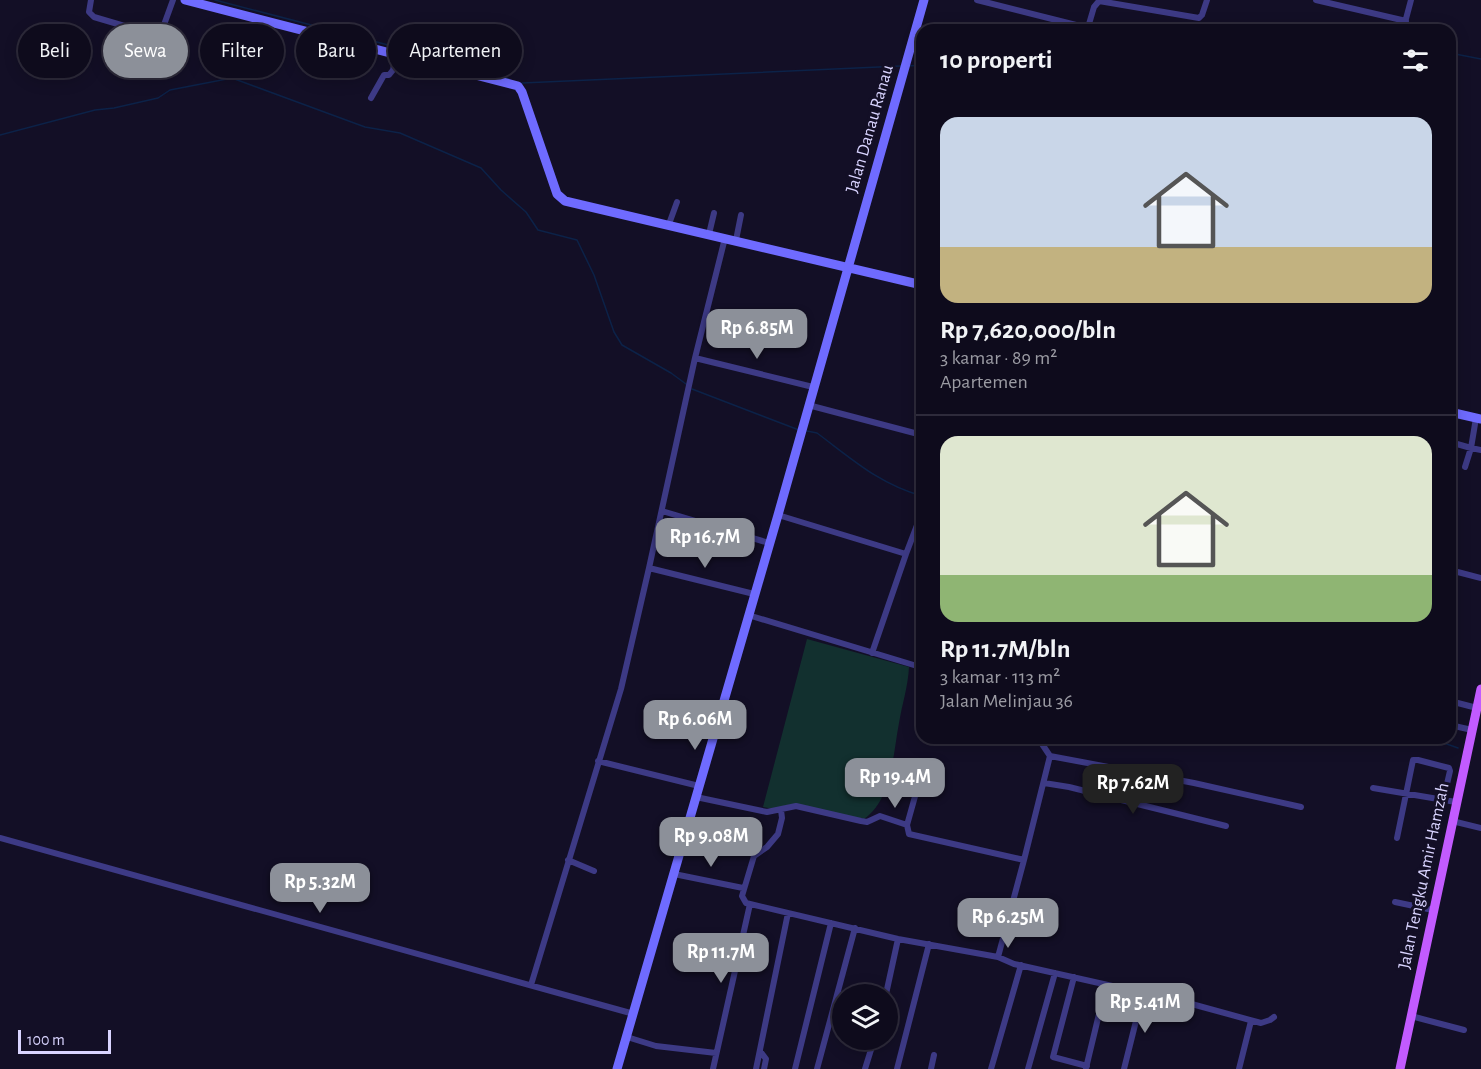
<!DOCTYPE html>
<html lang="id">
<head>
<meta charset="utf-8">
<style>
  :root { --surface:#0e0b1c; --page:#1c1929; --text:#f1f3f6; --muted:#9b9ba3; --line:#2e2b3b; --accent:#8c9099 }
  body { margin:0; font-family:"Alegreya Sans",sans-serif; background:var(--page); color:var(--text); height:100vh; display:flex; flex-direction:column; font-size:22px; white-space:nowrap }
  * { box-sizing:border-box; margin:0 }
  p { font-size:20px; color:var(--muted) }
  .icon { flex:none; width:33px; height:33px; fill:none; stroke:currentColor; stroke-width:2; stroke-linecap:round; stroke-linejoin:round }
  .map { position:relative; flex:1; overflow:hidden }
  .drawer { position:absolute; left:916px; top:24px; width:540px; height:720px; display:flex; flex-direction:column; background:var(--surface); border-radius:18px; box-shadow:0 3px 15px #0003,0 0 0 2px var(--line) }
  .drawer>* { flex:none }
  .guide { position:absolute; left:18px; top:24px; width:570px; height:54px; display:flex; gap:12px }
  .buttons { position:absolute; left:832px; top:984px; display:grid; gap:12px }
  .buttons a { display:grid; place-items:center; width:66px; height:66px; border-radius:50%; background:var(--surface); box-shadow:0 3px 15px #0003,0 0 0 2px var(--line); font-size:30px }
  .scale { position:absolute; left:18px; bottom:15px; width:93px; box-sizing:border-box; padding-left:6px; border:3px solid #d9d4ff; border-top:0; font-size:16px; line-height:21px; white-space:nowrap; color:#d9d4ff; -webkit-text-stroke:4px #130f26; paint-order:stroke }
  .price { position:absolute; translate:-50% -51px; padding:0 14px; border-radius:12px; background:var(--accent); color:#fff; font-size:20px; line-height:39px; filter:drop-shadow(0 2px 3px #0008) }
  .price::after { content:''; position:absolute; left:50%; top:36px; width:18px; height:14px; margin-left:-9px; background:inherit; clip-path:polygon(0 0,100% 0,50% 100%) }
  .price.selected { background:#222; color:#fff }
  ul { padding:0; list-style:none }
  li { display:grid; align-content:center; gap:12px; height:318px; padding:0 24px }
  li+li { border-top:2px solid var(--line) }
  li span { display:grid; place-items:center; height:186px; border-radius:18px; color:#555 }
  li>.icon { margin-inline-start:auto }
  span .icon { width:108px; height:108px; fill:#fffc; stroke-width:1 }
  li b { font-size:26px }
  h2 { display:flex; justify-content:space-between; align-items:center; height:72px; padding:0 24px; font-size:26px }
  .tag { padding:0 21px; border-radius:27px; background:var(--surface); box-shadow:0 3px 15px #0003,0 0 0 2px var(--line); font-size:21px; line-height:54px }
  .tag.selected { background:var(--accent); color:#fff }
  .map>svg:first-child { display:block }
  .green { fill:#12302f }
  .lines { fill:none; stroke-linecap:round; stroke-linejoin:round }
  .stream { stroke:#0c2248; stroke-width:1.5 }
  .street { stroke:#3d3a85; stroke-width:6 }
  .secondary { stroke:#6f6bff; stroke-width:9 }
  .primary { stroke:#c25bff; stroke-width:9 }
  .labels { text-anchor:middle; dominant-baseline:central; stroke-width:6; stroke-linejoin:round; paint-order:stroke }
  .street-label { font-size:18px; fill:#d9d4ff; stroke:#130f26 }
</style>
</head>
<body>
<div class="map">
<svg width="1481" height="1069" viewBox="0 0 1481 1069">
  <rect width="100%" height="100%" fill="#130f26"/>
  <path class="green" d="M807,639l102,28c-1,20 -7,37 -10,56 -6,31 -7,77 -35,96l-72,-15 -19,5 -10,-2z"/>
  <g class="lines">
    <path class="stream" d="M215,0l254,66 40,13
      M1450,53l31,6
      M908,66l14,-1
      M522,83l379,-17
      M0,135l95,-25 19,-2 44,-10 12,-8 62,-12 133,49 35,6 81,35 20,22 25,22 12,18 39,10 17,35 20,57 8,13 49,28 15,11
      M692,389l107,41
      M807,431l10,2c35,26 62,51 105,63
      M1430,738l28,10"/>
    <path class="street" d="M91,0l-2,12 5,5 61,18 6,-2 12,-33
      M977,0l107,27 5,-3 5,-17 5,-6 100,17 3,-3 5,-15
      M1316,0l90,21
      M1403,30l8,-30
      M354,71l5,-25
      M371,98l13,-23h5l4,-5 3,-15
      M669,224l8,-22
      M709,234l5,-21
      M736,240l5,-25
      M695,358l118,29
      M808,405l114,30
      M1476,418l-5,30 10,2
      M1450,442l21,6 -6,19
      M662,511l107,32
      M778,515l128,39
      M649,568l105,26
      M1450,570l31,8
      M748,615l169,51 5,-4
      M872,653l34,-99 16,-42
      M1450,701l27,7
      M1450,725l22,5
      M1038,738l12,18 144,27 107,24
      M598,761l101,25
      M921,775l-14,50 2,9 115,26 26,-104
      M1044,783l25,4 157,39
      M1373,788l83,14
      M696,797l71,15 29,-6 65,15 6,1 13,-6 27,9
      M781,810l1,8 -4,16 -11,13 -13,9 -12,40 4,7 152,36 100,18 16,7 174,39 73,20 9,-3 4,-3
      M1452,821l29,7
      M0,838l634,176
      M1397,838l16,-78h5l31,8 1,3 -7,30
      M568,860l26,11
      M674,874l69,14
      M1395,902l38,8
      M998,957l26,-97
      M1074,977l-21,80 34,9
      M531,985l90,-296 28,-121 46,-210 30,-120
      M886,994l12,-55
      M1411,1016l53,14
      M627,1037l29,9 60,7
      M760,1051l6,8 -2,10
      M1086,1068l20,-83
      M713,1069l37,-165
      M756,1069l32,-156
      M795,1069l36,-146
      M817,1069l38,-141
      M865,1069l9,-29
      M897,1069l32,-125
      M931,1069l3,-14
      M991,1069l30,-104
      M1028,1069l27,-96
      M1124,1069l19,-76
      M1239,1069l12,-48"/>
    <path class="secondary" d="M185,0l333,86 4,6 35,102 8,7 357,84
      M1450,412l31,7
      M617,1069l161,-554 146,-515"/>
    <path class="primary" d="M1400,1069l81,-380"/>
  </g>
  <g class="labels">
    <g class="street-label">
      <text transform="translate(870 129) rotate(-74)">Jalan Danau Ranau</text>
      <text transform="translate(1424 876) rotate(-78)">Jalan Tengku Amir Hamzah</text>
    </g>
  </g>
</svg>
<div class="buttons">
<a><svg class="icon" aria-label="layers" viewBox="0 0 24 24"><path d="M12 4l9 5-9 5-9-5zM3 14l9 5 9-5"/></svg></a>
</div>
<div class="scale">100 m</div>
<b class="price" style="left:757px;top:360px">Rp 6.85M</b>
<b class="price" style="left:705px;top:569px">Rp 16.7M</b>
<b class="price" style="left:695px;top:751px">Rp 6.06M</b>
<b class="price" style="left:895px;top:809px">Rp 19.4M</b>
<b class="price selected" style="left:1133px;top:815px">Rp 7.62M</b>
<b class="price" style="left:711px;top:868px">Rp 9.08M</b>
<b class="price" style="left:320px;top:914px">Rp 5.32M</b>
<b class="price" style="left:1008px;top:949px">Rp 6.25M</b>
<b class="price" style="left:721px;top:984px">Rp 11.7M</b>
<b class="price" style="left:1145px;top:1034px">Rp 5.41M</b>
<div class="guide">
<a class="tag">Beli</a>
<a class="tag selected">Sewa</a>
<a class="tag">Filter</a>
<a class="tag">Baru</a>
<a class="tag">Apartemen</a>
</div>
<section class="drawer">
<h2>10 properti<svg class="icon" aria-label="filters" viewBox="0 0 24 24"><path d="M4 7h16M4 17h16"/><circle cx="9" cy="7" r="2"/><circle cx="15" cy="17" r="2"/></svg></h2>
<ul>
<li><span style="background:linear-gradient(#c9d6e8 70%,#c2b280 0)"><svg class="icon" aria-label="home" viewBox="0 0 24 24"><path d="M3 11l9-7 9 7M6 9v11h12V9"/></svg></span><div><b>Rp 7,620,000/bln</b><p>3 kamar · 89 m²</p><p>Apartemen</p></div></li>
<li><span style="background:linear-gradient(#dfe7d0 75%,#8fb573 0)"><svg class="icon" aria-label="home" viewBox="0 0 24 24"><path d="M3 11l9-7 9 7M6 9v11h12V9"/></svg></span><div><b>Rp 11.7M/bln</b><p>3 kamar · 113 m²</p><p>Jalan Melinjau 36</p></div></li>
</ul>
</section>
</div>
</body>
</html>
